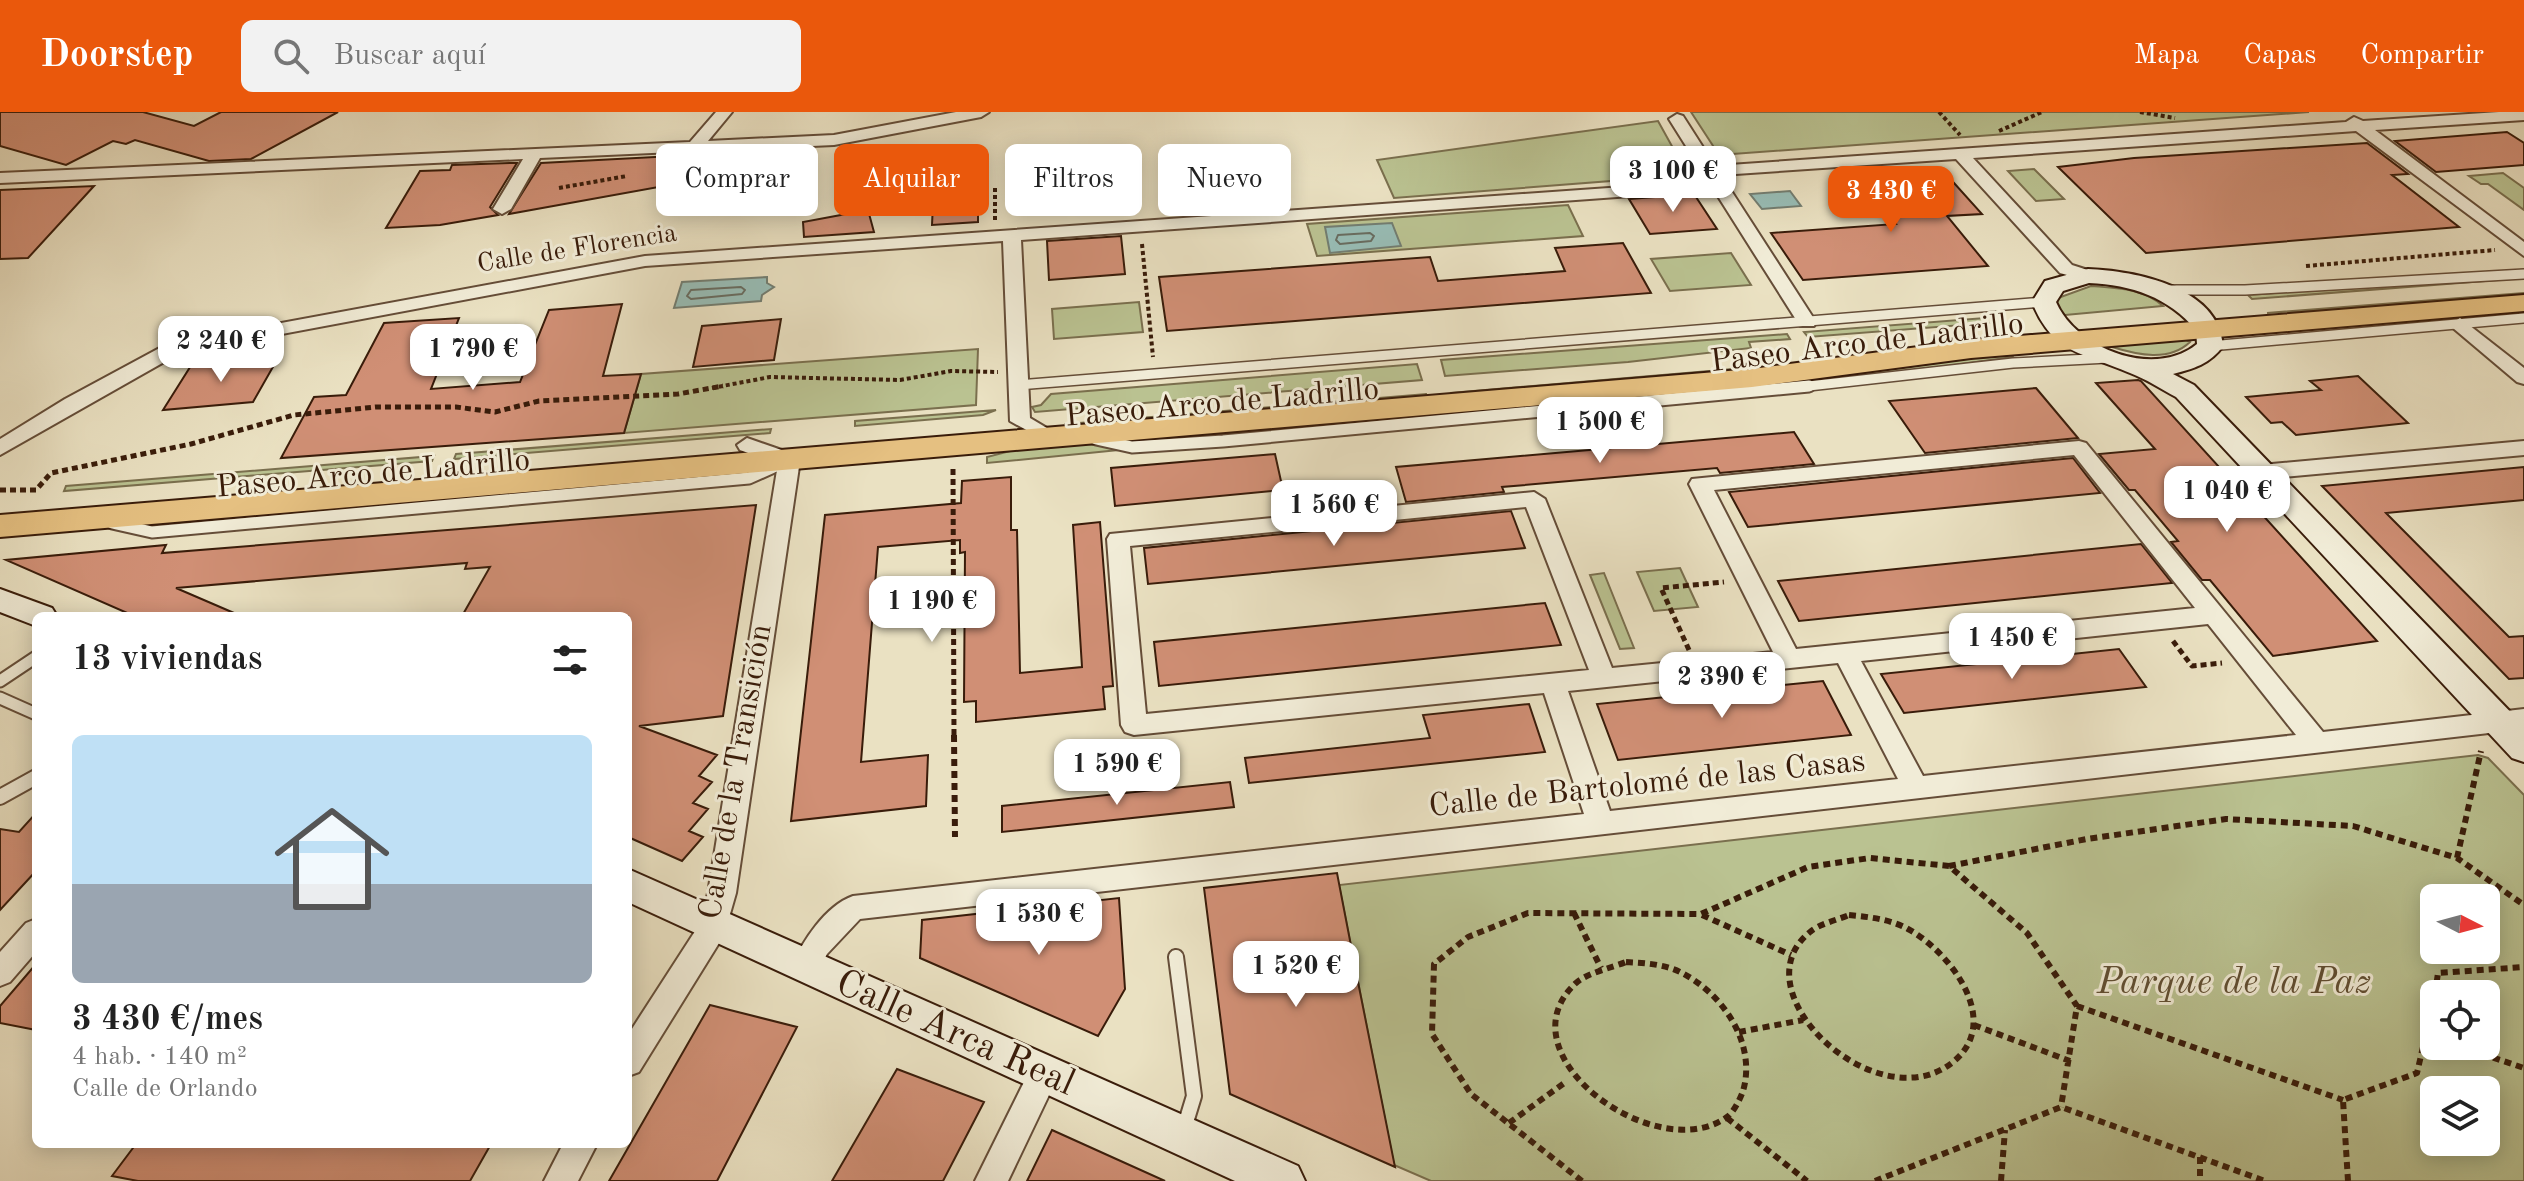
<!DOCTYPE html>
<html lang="es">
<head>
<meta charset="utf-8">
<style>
  :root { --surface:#fff; --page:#f2f2f2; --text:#222; --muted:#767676; --line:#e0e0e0; --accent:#ea580c }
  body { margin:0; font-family:"Old Standard TT",serif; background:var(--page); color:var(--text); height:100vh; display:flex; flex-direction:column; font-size:30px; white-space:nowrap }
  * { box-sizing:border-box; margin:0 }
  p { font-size:26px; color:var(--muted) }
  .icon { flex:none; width:44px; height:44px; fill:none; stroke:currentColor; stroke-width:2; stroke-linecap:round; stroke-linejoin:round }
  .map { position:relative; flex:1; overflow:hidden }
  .drawer { position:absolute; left:32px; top:500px; width:600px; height:536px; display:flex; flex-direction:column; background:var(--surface); border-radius:12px; box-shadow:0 4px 20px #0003 }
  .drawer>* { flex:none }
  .top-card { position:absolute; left:656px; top:32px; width:760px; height:72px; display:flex; gap:16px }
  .needle { width:52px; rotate:96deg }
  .fabs { position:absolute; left:2420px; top:772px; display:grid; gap:16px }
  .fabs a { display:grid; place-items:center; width:80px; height:80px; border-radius:12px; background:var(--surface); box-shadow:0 4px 20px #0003; font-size:40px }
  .price { position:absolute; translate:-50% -68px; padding:0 18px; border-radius:16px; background:#fff; color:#222; font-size:26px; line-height:52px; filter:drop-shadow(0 2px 4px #0008) }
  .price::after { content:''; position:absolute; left:50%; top:48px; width:24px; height:18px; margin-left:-12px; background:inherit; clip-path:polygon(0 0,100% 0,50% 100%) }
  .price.selected { background:var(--accent); color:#fff }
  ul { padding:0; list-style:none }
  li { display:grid; align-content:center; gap:16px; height:424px; padding:0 40px }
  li+li { border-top:2px solid var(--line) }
  li span { display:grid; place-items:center; height:248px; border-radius:12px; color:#555 }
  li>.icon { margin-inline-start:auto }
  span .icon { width:144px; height:144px; fill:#fffc; stroke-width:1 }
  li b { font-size:34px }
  h2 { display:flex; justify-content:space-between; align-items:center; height:96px; padding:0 40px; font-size:34px }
  .pill { padding:0 28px; border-radius:12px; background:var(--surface); box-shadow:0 4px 20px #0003; font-size:28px; line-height:72px }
  .pill.selected { background:var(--accent); color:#fff }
  header { display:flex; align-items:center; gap:48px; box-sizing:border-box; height:112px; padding:0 40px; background:var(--accent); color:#fff }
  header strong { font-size:38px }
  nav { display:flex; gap:44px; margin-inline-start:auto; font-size:28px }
  .search { width:560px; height:72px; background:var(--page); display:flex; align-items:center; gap:20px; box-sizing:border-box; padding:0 28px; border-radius:12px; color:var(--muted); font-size:30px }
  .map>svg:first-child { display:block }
  .green { fill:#bac291; stroke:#7a6f4e; stroke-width:2; fill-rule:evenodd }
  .water { fill:#98bdb6; stroke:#727d71; stroke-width:2 }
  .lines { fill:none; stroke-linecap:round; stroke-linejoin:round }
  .shore { stroke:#686c60; stroke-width:2 }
  .building { fill:#d08f75; stroke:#391c0a; stroke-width:2 }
  .lane-far2-casing { stroke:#654d38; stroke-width:12 }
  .lane-far1-casing { stroke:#654d38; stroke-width:15 }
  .lane-casing { stroke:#654d38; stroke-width:18 }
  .street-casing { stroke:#654d38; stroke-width:4 }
  .secondary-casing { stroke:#391c0a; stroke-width:4 }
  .primary-casing { stroke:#391c0a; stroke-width:4 }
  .path-far2 { stroke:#391c0a; stroke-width:4; stroke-dasharray:4 3; stroke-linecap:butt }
  .path-far1 { stroke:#391c0a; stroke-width:5; stroke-dasharray:6 4; stroke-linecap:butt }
  .path { stroke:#391c0a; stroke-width:6; stroke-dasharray:7 5; stroke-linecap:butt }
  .lane-far2 { stroke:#f1ecd7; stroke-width:9 }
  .lane-far1 { stroke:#f1ecd7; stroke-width:11 }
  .lane { stroke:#f1ecd7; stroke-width:14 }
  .street { fill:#f1ecd7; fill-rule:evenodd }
  .secondary { fill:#f1ecd7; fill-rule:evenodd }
  .primary { fill:#e5c081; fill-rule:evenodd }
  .labels { text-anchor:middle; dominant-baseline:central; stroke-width:6; stroke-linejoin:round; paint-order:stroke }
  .far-street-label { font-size:26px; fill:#391c0a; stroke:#f1ecd7 }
  .street-label { font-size:32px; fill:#391c0a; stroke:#f1ecd7 }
  .near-park-label { font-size:38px; font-style:italic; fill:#604e32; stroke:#f1ecd7 }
  .near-street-label { font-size:38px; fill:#391c0a; stroke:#f1ecd7 }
</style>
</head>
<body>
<header>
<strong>Doorstep</strong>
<div class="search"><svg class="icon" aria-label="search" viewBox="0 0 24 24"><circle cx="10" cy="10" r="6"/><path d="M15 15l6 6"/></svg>Buscar aquí</div>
<nav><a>Mapa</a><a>Capas</a><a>Compartir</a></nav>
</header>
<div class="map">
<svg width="2524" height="1069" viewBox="0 0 2524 1069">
  <rect width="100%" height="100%" fill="#eae1c2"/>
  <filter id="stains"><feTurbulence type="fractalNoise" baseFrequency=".0025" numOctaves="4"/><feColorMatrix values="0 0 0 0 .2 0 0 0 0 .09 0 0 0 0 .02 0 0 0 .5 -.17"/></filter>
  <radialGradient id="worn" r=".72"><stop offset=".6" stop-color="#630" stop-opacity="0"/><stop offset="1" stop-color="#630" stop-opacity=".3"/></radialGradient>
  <path class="green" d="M1691,0h618l-590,43z
    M1658,9l30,54 -294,23 -17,-38z
    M2034,57l30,30 -28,2 -28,-30z
    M2503,61l21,15v22l-36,-26h-7l-12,-8z
    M1568,93l15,31 -266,20 -10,-32z
    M1731,141l20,32 -81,6 -19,-32z
    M2476,166h48l-272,21 -4,-4z
    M2091,174c24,2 53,2 72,20l-98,9 -9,-3 2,-14z
    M2524,181v3l-257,17z
    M1139,190l4,30 -89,7 -2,-30z
    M1985,206l4,5 -181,14 -4,-5z
    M1787,222l3,5 -41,3 2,6 -123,14 -183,14 -4,-16z
    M1996,225l2,2 -194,27 -354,27 353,-30z
    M2184,227l6,3c-21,20 -52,13 -78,5v-3z
    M978,237l-2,56 -352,28 17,-59z
    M2010,241l3,4 -200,27 -355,30 -2,-3 360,-32z
    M1417,252l5,16 -387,32 -3,-5 9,-2 10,-11z
    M1427,282l-355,33 -5,-3z
    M996,298l-13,5 -128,11v-5z
    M771,317l-1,4 -316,26 2,-5z
    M1072,330l57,7 -142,14v-6l43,-11z
    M434,344l-2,5 -368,30 2,-5z
    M1680,456l18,39 -44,4 -17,-39z
    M1604,461l30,75 -14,1 -30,-74z
    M2478,643l10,3 36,37v386h-1093l-37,-16 -55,-280zM2434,786h52v52h-52zM2434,882h52v52h-52zM2434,978h52v52h-52z"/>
  <path class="water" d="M1790,79l11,15 -39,3 -12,-15z
    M1392,111l9,23 -71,7 -5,-26z
    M767,165v6l7,4 -12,8 -1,6 -87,7 8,-26z"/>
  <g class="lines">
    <path class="shore" d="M1370,121l4,3 -3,5 -31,3 -4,-4 2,-5z
      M741,175l4,3 -3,4 -51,5 -4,-3 4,-6z"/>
  </g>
  <path class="building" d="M0,0h143l51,14 27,-14h117l-87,47 -42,2 -74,-21 -9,4 -13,-3 -47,24 -66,-19z
    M2507,20l17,11v22l-88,7 -41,-31z
    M2367,31l41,31 -16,1 67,52 -313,26 -88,-86 76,-9z
    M712,42l2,23 -205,37 32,-51z
    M510,51h7l-27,44 8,8 -58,10 -54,3 34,-57 30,-1 2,-5z
    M1945,61l37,41 -35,2 41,50 -185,14 -32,-47 125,-9 -35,-45z
    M94,74l-66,72 -28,1v-69z
    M1694,82l23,35 -67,5 -21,-35z
    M978,88v22l-46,3 1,-22z
    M868,98l6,22 -70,5 -1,-15z
    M1121,124l4,38 -76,6 -2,-39z
    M1623,131l28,50 -484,38 -8,-54 271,-20 8,24 127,-10 -10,-23z
    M622,192l-19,72 38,-2 -17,59 -343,25 33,-61 32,-2 38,-72 75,-5 -28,71 89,-7 29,-72z
    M781,207l-7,41 -81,7 9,-41z
    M278,246l-25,44 -90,8 29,-46z
    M2358,264l50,47 -112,12 -14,-13 -11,1 -25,-26 75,-7 -11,-9z
    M2138,268l3,1 236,260 -104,15 -63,-76h-8l-31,-38 7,-1 -43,-51h-6l-30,-36 56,-5 -59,-66z
    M2036,276l42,50 -153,15 -36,-52z
    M1794,320l20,32 -94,9 -3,-5 -215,19 2,5 -98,10 -10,-35z
    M1275,342l8,36 -168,16 -4,-38z
    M2073,346l27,35 -352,34 -19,-35z
    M2524,355v33l-138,13 123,124 15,-1v42l-15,1 -187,-193z
    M1011,365v53h6l3,143 62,-6 -9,-142 27,-3 13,164 -10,1 2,22 -129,13v-21l-12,1 1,-150 -5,1v-13l-82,7 -17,215 67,-7 -2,51 -135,15 34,-306 136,-12 1,-22z
    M756,393l-33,211 -84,10 78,29 -18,21 13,6 -19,21 15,6 -19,22 14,6 -21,24 -54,-24v-221h-166l28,-49 -25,2 2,-6 -291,25 65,28h-107l-128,-56 160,-15 -4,8z
    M1511,399l14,37 -377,36 -4,-36z
    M2141,432l31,39 -373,38 -21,-40z
    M1545,491l16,42 -402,41 -5,-44z
    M2119,537l27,38 -242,26 -23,-39z
    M1823,569l28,54 -233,25 -21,-56z
    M1529,592l16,48 -296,31 -4,-25 185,-20 -7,-23z
    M1230,670l4,25 -232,25v-26z
    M36,701v58l-36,39v-81l19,3z
    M1337,761l21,109 37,185 -165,-73 -26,-206z
    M1119,786l6,91 -27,47 -178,-78 2,-38z
    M36,852v66l-36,-7v-17z
    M710,893l87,22 -80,154h-108z
    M897,957l87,33 -41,79h-111z
    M1052,1018l62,28 51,23h-138z
    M136,1032h355l-21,37h-332l-26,-5z"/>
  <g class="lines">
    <defs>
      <path id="lane-far2" d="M2164,178h81l279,-16
        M2210,234l314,-28
        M1018,273l1026,-83
        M1791,276l222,-25 95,-5"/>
      <path id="lane-far1" d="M1096,327l36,8 91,-6 586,-55
        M112,411l40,9 597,-54 27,-12
        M0,569l36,-24
        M0,586l36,16"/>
      <path id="lane" d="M0,685l36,-20
        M1176,845l18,139 -11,36"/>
      <path id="street" d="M716,0h16l-24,29 126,-6 122,-23h33l-8,5 -147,28 -294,13 -29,51 -9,5 -9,-5 30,-50 -523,24v-10l690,-31z
        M2499,0h25v8l-149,10 149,112v14l-168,-125 -383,27 99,107 22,7v8l-6,1 -28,-8 -104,-114 -235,16 95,147 -2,4h-14l-86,-136 -693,50 9,178 32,19 -10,7 -42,-23 -7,-180 -358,25 -465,87 -180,102v-16l65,-40 102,-55 478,-88 1063,-75 -39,-62 8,-5 6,2 32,50 631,-44 8,-5 9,4z
        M2460,206l64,50v16l-7,-2 -64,-54 -2,-4z
        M747,326l49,17 4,5 -64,433 -12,42 -85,137 -11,4v-41l73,-113 7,-29 70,-429 -38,-14 -3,-5z
        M2079,329l7,2 237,289 201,-23v20l-1664,190 -33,35 -12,22 -10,4 -10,-4 -4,-9c12,-26 34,-61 62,-71l731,-82 -40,-121 -410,42 -9,-3 -4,-7 -14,-186 3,-5 424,-42 11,7 67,169 161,-16 -84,-168 3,-5zM2074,343l121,153 -399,41 -82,-159zM1526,395l63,163 -443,44 -16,-168zM2208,512l88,111 -373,41 -62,-115zM1838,551l60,116 -288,32 -42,-120z
        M2524,329v14l-263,24 -11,-7 11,-7z
        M36,807v33l-26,30 -10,4v-34l26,-29z
        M1044,947l11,5 4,10 -51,107h-33l58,-117z
        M563,1032h34l-19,37h-34z"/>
      <path id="secondary" d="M2088,157c48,2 131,18 135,77 -13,18 -30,23 -50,28l21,11 330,341v36l-12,-4 -336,-361c-15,-8 -30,-18 -46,-24 -45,-20 -77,-18 -98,-71l13,-21zM2089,171c43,2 79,14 107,47l1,14c-42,35 -121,5 -141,-42l7,-11z
        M0,477l52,19 5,8h-21v10l-36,-14z
        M628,757l670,297 7,15h-70l-607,-279z"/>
      <path id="primary" d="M2524,183v16l-553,47 -219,29 -1752,150v-22l1752,-146 219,-29z"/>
    </defs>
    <use href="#lane-far2" class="lane-far2-casing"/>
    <use href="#lane-far1" class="lane-far1-casing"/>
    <use href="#lane" class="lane-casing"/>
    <use href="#street" class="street-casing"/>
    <use href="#secondary" class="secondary-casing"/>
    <use href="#primary" class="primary-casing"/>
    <path class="path-far2" d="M1939,0l21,23
      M2140,0l35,6
      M1999,19l43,-19
      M559,76l68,-12
      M995,76v32
      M1142,132l11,113
      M2306,154l189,-16
      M712,276l58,-11 130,3 51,-9 47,1"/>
    <path class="path-far1" d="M953,357l1,268
      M0,378h36l15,-17 140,-29 103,-29 82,-8h80l39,5 44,-11 139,-7 45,-8
      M2173,529l19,25 30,-3
      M1689,538l-28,-62 63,-6"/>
    <path class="path" d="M954,623l1,102
      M2457,746l24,-107
      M1949,754l138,-27 139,-20 127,7 104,32 67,47
      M1574,801l27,55
      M1702,803l89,40
      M1849,803c20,2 41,4 59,14 41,22 96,92 45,133 -76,61 -217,-71 -143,-130 9,-8 27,-12 39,-17z
      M1626,850c18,1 38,2 54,10 43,21 77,72 63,119 -3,8 -9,21 -16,26 -71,51 -228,-63 -151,-134 11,-10 35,-15 50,-21z
      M2435,882l3,-21 86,-6
      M2077,894l266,94
      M1974,913l96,36
      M1739,920l64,-12
      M2459,934l65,22
      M1727,1006l80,63
      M1509,1011l58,-42
      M2200,1045v24
      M1582,1069l-111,-87 -39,-60 2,-70 34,-27 60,-24 173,1 107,-47 62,-9 79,8 78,67 50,73 -16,101
      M1875,1069l186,-74 204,74
      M2001,1069l4,-51
      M2348,1069l-5,-81 74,-27 17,-74"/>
    <use href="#lane-far2" class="lane-far2"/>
    <use href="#lane-far1" class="lane-far1"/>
    <use href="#lane" class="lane"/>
    <use href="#street" class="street"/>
    <use href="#secondary" class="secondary"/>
    <use href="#primary" class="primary"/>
  </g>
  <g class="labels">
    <g class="far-street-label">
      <text transform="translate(577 137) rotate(-9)">Calle de Florencia</text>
    </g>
    <g class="street-label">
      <text transform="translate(1867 232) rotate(-7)">Paseo Arco de Ladrillo</text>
      <text transform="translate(1222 292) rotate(-5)">Paseo Arco de Ladrillo</text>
      <text transform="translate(373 363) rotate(-5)">Paseo Arco de Ladrillo</text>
      <text transform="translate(737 660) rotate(-80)">Calle de la Transición</text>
      <text transform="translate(1647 673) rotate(-6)">Calle de Bartolomé de las Casas</text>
    </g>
    <g class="near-park-label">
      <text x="2234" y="871">Parque de la Paz</text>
    </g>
    <g class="near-street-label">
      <text transform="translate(955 922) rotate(24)">Calle Arca Real</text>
    </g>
  </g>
  <rect width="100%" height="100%" filter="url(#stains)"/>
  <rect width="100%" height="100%" fill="url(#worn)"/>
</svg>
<div class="fabs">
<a><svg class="needle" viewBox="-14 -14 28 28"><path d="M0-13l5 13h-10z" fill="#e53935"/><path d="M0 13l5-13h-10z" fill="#767676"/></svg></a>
<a><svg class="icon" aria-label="locate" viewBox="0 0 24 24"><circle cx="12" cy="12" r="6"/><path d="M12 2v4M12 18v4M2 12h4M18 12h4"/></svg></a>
<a><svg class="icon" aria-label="layers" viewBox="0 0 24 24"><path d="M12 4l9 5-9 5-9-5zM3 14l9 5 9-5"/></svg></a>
</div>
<b class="price" style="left:1673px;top:102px">3 100 €</b>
<b class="price selected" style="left:1891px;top:122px">3 430 €</b>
<b class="price" style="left:221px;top:272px">2 240 €</b>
<b class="price" style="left:473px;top:280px">1 790 €</b>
<b class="price" style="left:1600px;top:353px">1 500 €</b>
<b class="price" style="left:2227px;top:422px">1 040 €</b>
<b class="price" style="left:1334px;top:436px">1 560 €</b>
<b class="price" style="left:932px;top:532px">1 190 €</b>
<b class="price" style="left:2012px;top:569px">1 450 €</b>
<b class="price" style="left:1722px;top:608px">2 390 €</b>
<b class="price" style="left:1117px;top:695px">1 590 €</b>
<b class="price" style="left:1039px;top:845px">1 530 €</b>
<b class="price" style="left:1296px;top:897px">1 520 €</b>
<div class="top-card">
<a class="pill">Comprar</a>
<a class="pill selected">Alquilar</a>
<a class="pill">Filtros</a>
<a class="pill">Nuevo</a>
</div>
<section class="drawer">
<h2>13 viviendas<svg class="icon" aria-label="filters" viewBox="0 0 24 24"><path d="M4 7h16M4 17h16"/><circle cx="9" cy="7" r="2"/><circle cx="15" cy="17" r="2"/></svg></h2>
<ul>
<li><span style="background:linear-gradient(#bfe0f5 60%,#9aa5b1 0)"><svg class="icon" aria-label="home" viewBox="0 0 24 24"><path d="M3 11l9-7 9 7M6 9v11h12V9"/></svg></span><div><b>3 430 €/mes</b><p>4 hab. · 140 m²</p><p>Calle de Orlando</p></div></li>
</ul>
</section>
</div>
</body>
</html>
